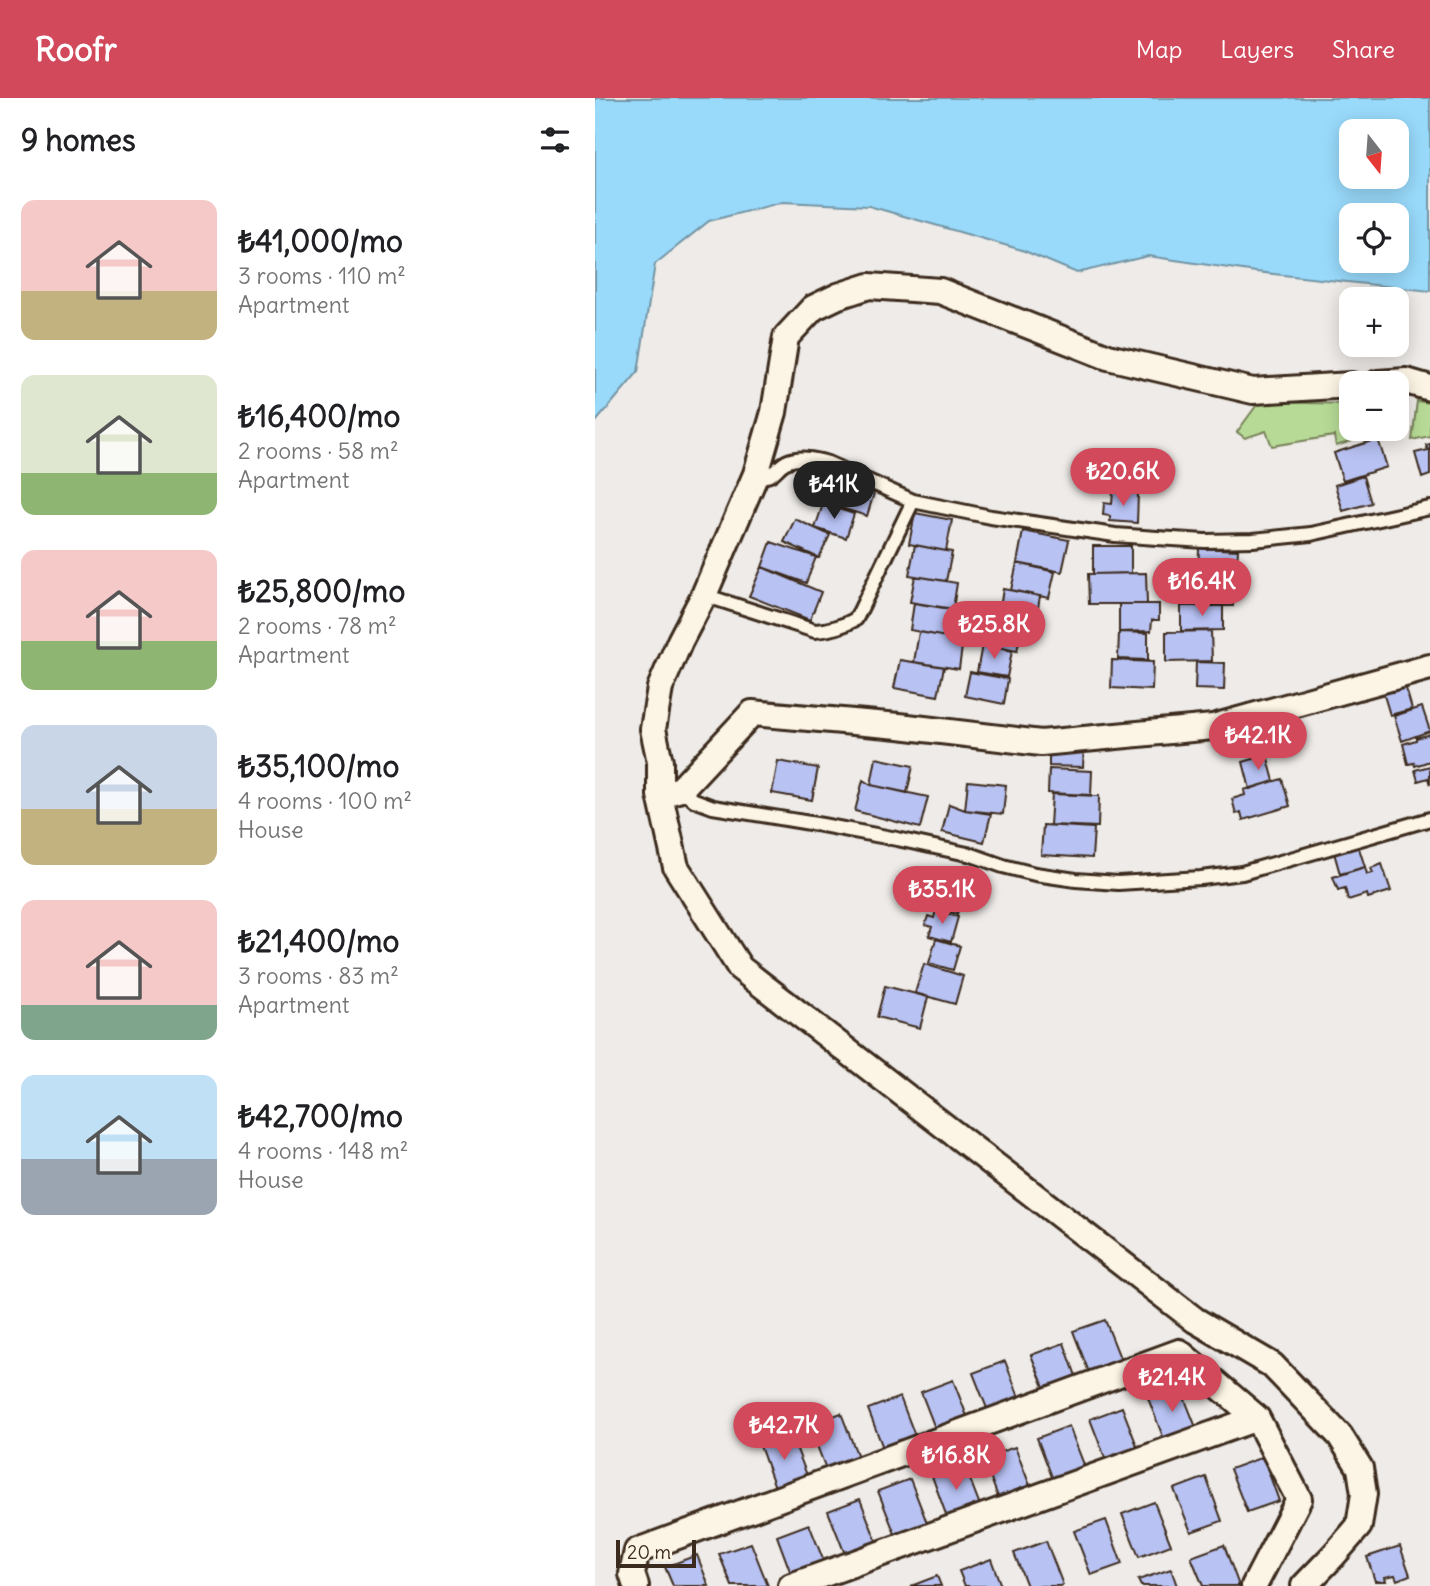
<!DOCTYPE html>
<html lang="en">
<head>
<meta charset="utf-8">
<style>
  :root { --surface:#fff; --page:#f6f6f6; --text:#202124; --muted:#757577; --accent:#d1495b }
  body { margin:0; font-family:Delius,sans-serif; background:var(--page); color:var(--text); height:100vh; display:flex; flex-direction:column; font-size:26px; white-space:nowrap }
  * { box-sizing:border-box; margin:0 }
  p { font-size:23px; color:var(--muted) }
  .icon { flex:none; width:38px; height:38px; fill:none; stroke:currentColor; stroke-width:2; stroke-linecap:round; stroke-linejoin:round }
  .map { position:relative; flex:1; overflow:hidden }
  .side { display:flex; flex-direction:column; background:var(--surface); width:595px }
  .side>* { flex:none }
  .needle { width:46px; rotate:163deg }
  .tools { position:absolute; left:744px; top:21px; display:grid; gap:14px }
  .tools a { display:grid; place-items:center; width:70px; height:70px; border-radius:14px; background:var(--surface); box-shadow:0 4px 18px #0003; font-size:35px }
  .scale { position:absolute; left:21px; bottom:18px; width:80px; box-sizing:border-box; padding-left:7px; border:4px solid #3b2a1e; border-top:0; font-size:19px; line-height:24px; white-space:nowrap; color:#3b2a1e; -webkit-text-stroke:5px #fcf5e5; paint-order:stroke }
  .price { position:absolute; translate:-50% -60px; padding:0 16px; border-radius:24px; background:var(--accent); color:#fff; font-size:23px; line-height:46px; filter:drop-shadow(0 2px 4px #0008) }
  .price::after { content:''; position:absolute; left:50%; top:42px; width:21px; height:16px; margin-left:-10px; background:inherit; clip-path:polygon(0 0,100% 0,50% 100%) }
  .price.active { background:#222; color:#fff }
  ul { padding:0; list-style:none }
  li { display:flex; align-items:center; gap:21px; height:175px; padding:0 21px }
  li span { display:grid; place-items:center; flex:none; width:196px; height:140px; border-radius:14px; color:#555 }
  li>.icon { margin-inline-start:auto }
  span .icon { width:84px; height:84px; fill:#fffc; stroke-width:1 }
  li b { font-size:30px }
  h2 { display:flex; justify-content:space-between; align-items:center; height:84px; padding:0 21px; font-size:30px }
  header { display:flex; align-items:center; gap:42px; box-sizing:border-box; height:98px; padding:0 35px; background:var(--accent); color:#fff }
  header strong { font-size:33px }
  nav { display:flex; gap:38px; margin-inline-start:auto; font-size:24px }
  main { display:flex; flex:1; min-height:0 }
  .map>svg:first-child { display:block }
  .green { fill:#b7db96; stroke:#79825a; stroke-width:2 }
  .water { fill:#99dafb; stroke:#7394a3; stroke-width:2; fill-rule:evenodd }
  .building { fill:#b8c2f3; stroke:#3b2a1e; stroke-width:2 }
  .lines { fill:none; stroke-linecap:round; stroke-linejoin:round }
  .service-casing { stroke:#3b2a1e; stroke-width:18 }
  .minor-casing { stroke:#3b2a1e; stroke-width:30 }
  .service { stroke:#fcf5e5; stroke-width:12 }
  .minor { stroke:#fcf5e5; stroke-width:24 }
</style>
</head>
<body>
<header>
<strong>Roofr</strong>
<nav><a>Map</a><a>Layers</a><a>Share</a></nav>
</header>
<main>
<section class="side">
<h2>9 homes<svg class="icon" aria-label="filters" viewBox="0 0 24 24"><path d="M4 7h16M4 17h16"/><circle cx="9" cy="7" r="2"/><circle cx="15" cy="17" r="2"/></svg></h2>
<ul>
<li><span style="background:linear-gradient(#f6c9c9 65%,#c2b280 0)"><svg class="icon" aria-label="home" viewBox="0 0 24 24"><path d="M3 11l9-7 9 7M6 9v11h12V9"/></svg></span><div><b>₺41,000/mo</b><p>3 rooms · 110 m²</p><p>Apartment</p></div></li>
<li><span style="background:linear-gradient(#dfe7d0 70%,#8fb573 0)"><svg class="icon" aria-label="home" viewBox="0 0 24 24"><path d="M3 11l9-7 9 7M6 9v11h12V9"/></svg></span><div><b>₺16,400/mo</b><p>2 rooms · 58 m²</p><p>Apartment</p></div></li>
<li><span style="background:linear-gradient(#f6c9c9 65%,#8fb573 0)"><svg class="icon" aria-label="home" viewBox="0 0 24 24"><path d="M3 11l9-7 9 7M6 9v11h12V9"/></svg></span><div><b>₺25,800/mo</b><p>2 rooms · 78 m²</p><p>Apartment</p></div></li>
<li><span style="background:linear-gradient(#c9d6e8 60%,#c2b280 0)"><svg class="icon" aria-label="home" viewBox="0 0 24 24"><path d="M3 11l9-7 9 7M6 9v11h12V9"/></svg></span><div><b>₺35,100/mo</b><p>4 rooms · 100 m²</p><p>House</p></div></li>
<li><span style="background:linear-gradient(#f6c9c9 75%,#7fa58c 0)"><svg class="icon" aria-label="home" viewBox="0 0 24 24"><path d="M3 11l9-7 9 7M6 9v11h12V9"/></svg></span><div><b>₺21,400/mo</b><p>3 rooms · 83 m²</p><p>Apartment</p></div></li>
<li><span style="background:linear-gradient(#bfe0f5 60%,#9aa5b1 0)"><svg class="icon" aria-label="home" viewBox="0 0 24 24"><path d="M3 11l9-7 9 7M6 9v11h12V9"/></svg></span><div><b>₺42,700/mo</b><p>4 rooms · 148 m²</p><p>House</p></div></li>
</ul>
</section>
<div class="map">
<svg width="835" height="1488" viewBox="0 0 835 1488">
  <rect width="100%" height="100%" fill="#eeebe8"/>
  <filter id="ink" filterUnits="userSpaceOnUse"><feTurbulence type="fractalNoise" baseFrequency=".0143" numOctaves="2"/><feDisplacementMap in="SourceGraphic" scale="14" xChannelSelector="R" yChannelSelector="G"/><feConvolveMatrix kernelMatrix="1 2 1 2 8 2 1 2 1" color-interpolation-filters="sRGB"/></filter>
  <g filter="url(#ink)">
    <path class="green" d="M822,303l13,2v33l-18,4z
      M664,304l92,2v25h31v3l-46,14 -2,-10 -62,10 -6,-15 -21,7 -8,-6z"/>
    <path class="water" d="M0,0h835v193l-174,-19 -108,-16 -71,17 -55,-23 -153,-44 -86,-4 -74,19 -54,43 -17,108 -43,51zM756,33h46v46h-46zM756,117h46v46h-46z"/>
    <path class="building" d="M783,341l9,28 -44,14 -9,-28z
      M835,346v31l-8,3 -7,-25 13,-3 -2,-5z
      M239,378l41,14 -8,26 -42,-13z
      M768,378l8,27 -28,8 -8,-26z
      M518,394l25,1 -1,30 -27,-2v-5l-7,-1 1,-12 8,1z
      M228,406l31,10 -8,24 -31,-10z
      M320,415l37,7 -6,31 -37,-7z
      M200,421l35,16 -11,23 -35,-16z
      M428,433l46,9 -7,32 -45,-9z
      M176,444l45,15 -10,26 -44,-16z
      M320,447l37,7 -6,29 -37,-6z
      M498,448h38v27l-38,1z
      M604,450l39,2 -2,26 -38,-2z
      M422,465l38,9 -6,26 -38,-8z
      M167,469l59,25 -11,28 -61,-24z
      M551,475l1,31h-58l-1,-30z
      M593,476l47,2 -2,30 -46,-2z
      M320,478l42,7 -4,26 -43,-7z
      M408,491l37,7 -4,24 -37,-6z
      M319,505l47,8 -5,28 -46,-9z
      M524,506h40v16h-7l-1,11 -32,1z
      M586,508h42v24l-42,1z
      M398,515l31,6 -7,32 -30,-6z
      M616,533l1,30 -46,1v-30z
      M324,534l44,8 -4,29 -45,-7z
      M524,534l29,1v27l-30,-1z
      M387,547l30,6 -5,26 -30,-5z
      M305,562l44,7 -6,29 -44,-8z
      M517,562l41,2 -1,28 -41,-2z
      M601,564l29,1 -1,27 -29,-1z
      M375,574l38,7 -4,25 -39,-8z
      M810,587l7,24 -22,6 -7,-23z
      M827,609l8,24 -28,10 -8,-25z
      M835,636v27l-15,5 -1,-3 -6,1 -5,-20 13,-4v-2z
      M454,645l35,1 -1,23 -34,-1z
      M672,657l7,26 -24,8 -7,-27z
      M281,660l37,8 -6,27 -36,-8z
      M183,663l40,7 -6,32 -40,-7z
      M835,668v19l-2,-7 -10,3 -3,-11z
      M454,671l43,2 -1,24 -43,-2z
      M687,681l8,27 -47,14 -2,-8 -5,2 -4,-15 13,-4 -1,-5z
      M268,682l8,5 57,12 -8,31 -65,-17z
      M373,683l38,4 -3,29 -38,-4z
      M457,696l47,2 -1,31 -48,-2z
      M354,706l16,6 26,4 -7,28 -42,-10z
      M448,727l51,3 -2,30 -51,-3z
      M763,747l7,22 -25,7 -7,-25z
      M787,766l9,27 -23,7 -1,-4 -19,6 -3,-12 -7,2 -5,-13 32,-10 2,7 6,-1 -2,-5z
      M342,784l27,7 -7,25 -27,-8z
      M341,812l22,7 -7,25 -22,-6 3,-9 -7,-2 3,-9 6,2z
      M341,841l24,7 -7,24 -24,-7z
      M329,866l39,12 -8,28 -40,-11z
      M290,888l43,11 -8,31 -43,-11z
      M510,1222l17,43 -32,12 -17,-44z
      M469,1245l16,44 -31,12 -18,-44z
      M410,1263l17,44 -32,11 -17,-43z
      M358,1282l17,44 -32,12 -17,-44z
      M585,1289l17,43 -32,12 -17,-44z
      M305,1299l17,44 -32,12 -17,-44z
      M527,1309l17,44 -32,12 -17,-44z
      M246,1315l17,44 -32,12 -17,-44z
      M474,1328l17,44 -32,12 -17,-44z
      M196,1336l17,44 -32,12 -16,-44z
      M420,1349l17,44 -32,11 -17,-44z
      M668,1359l16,44 -32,11 -17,-43z
      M369,1366l17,44 -33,12 -16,-44z
      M611,1379l16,44 -31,11 -17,-43z
      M315,1381l17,44 -32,11 -17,-43z
      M265,1401l17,44 -32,11 -17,-43z
      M559,1404l17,43 -32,12 -17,-43z
      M511,1422l16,44 -31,11 -17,-44z
      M214,1426l17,43 -33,12 -16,-43z
      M451,1443l17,44 -4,1h-32l-13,-33z
      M156,1445l17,43h-36l-13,-32z
      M629,1447l15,41h-36l-12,-29z
      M805,1448l10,29 -13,5 -2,-5 -10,2 1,4h-11l-8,-24z
      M102,1457l12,31h-36l-8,-19z
      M396,1461l10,27h-36l-6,-15z
      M576,1471l6,17h-36l-3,-6z
      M342,1478l4,10h-30z"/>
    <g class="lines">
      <defs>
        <path id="service" d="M161,376c18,7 18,-6 30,-12 13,-6 28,-3 42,1l85,38 78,16 124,18 42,3 48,3 48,-1 58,-6 119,-26
          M109,497l111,36c15,-1 27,-4 41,-12l57,-118
          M86,691l13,11 19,7 109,18 75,14 75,16 31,11 32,8 41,6 42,3 83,-5 41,-5 188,-54"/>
        <path id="minor" d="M783,285l28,-2 24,7
          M65,697l21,-6 71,-76 147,13 142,17 172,-16 217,-60
          M41,1488l-4,-12 5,-23 542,-199 78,66 42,81 -45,87
          M196,1488l466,-168
          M709,1488l29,-30 26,-30 5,-32 -4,-26 -20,-32 -68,-71 -77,-45 -455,-352 -64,-101 -16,-72v-33l-7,-33 7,-41 20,-47 24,-46 52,-121 18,-62 12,-75 27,-29 25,-12 31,-10 71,5 168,66 145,34 98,-6"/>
      </defs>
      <use href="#service" class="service-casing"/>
      <use href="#minor" class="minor-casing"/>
      <use href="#service" class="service"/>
      <use href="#minor" class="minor"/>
    </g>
  </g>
</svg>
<div class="tools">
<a><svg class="needle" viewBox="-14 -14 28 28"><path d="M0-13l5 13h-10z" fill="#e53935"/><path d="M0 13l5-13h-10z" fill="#757577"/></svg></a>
<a><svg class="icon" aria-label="locate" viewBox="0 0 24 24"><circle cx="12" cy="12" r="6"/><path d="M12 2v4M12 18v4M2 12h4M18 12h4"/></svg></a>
<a>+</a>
<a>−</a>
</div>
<div class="scale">20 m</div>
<b class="price" style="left:528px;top:410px">₺20.6K</b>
<b class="price active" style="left:239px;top:423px">₺41K</b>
<b class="price" style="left:607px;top:520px">₺16.4K</b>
<b class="price" style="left:399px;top:563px">₺25.8K</b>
<b class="price" style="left:663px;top:674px">₺42.1K</b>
<b class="price" style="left:347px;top:828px">₺35.1K</b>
<b class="price" style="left:577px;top:1316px">₺21.4K</b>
<b class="price" style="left:189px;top:1364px">₺42.7K</b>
<b class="price" style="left:361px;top:1394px">₺16.8K</b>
</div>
</main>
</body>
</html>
